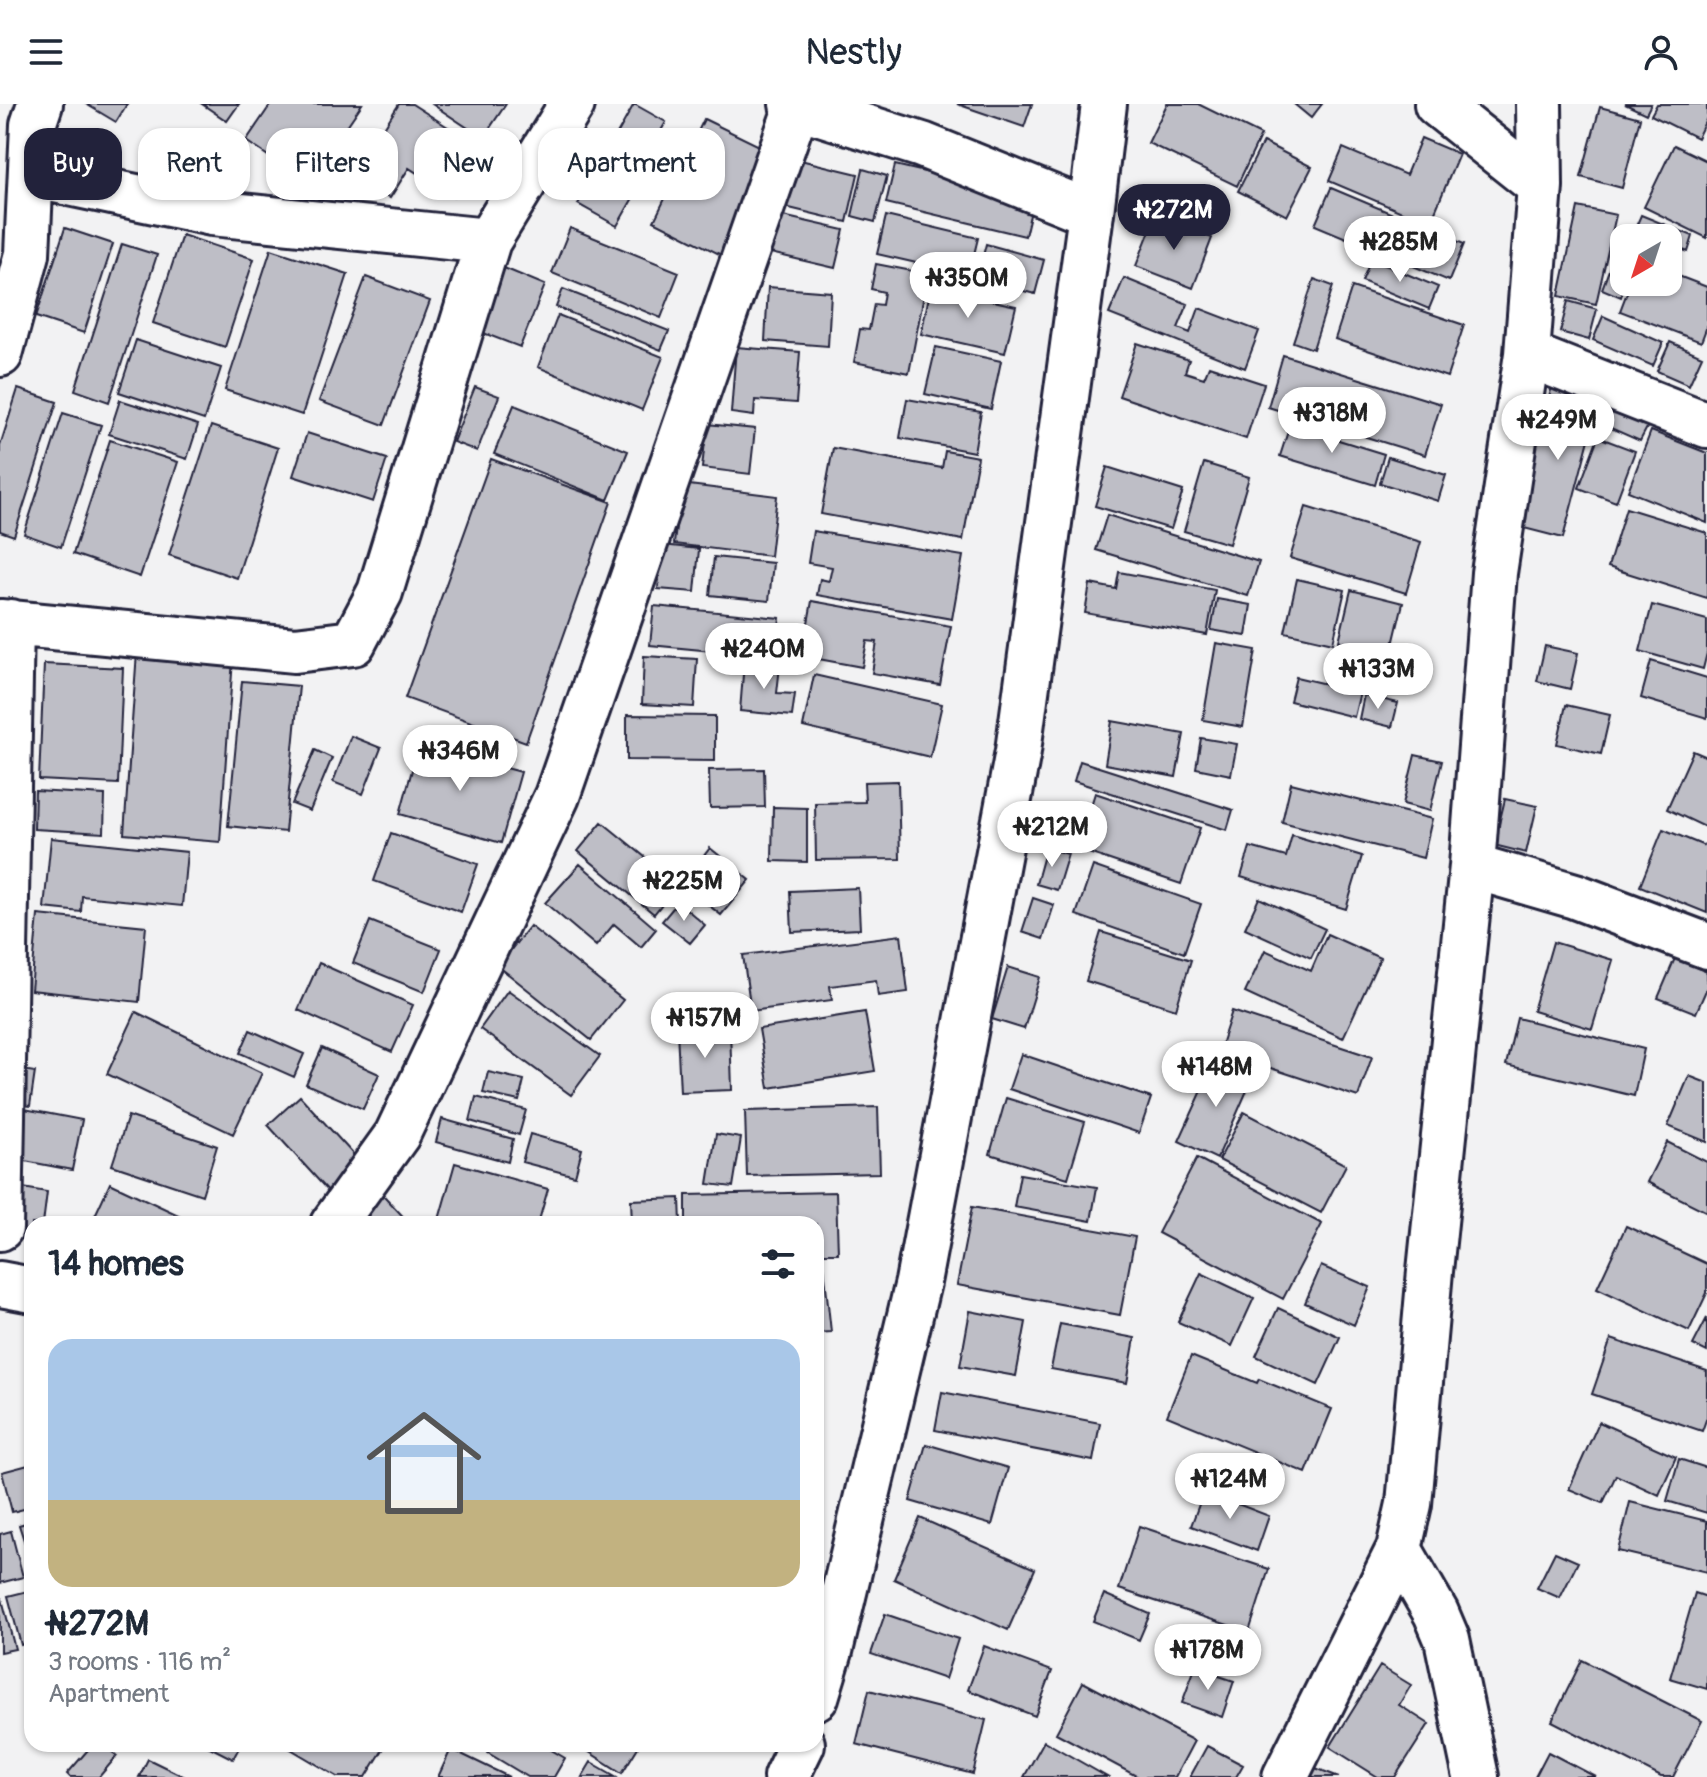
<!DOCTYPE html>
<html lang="en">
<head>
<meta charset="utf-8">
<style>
  :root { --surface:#fff; --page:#f6f6f7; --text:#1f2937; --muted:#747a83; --line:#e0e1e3; --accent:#22223b }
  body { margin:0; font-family:Pangolin,sans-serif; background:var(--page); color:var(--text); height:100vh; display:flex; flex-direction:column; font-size:30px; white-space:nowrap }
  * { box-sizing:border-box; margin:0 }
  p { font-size:26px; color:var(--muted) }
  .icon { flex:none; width:44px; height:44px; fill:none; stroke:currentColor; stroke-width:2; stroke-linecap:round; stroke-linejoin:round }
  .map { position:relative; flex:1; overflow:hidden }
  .sheet { position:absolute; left:24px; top:1112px; width:800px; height:536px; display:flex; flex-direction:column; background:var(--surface); border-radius:24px; box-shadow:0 2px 6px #0004 }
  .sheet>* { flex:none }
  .top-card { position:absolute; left:24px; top:24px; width:800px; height:72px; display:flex; gap:16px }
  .needle { width:52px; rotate:219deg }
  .tools { position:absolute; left:1610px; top:120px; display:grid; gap:16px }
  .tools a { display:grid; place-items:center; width:72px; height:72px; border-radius:16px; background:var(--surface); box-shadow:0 2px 6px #0004; font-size:40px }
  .price { position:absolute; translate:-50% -68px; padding:0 18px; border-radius:28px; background:#fff; color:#222; font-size:26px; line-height:52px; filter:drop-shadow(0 2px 4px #0008) }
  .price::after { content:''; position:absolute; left:50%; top:48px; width:24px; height:18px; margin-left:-12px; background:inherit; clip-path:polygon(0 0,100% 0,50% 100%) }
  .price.active { background:var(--accent); color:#fff }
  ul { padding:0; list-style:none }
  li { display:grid; align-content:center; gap:16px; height:424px; padding:0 24px }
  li+li { border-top:2px solid var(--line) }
  li span { display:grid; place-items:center; height:248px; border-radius:24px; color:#555 }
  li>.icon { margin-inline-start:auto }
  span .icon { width:144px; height:144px; fill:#fffc; stroke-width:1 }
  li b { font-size:34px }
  h2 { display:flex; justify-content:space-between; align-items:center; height:96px; padding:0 24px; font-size:34px }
  .tag { padding:0 28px; border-radius:24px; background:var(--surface); box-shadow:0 2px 6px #0004; font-size:28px; line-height:72px }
  .tag.active { background:var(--accent); color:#fff }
  header { display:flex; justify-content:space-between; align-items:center; height:104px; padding:0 24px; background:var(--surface); font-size:36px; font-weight:600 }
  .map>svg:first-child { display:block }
  .building { fill:#bebec6; stroke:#22223b; stroke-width:2 }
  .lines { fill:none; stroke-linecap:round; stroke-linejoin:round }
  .minor-casing { stroke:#22223b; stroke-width:50 }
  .minor { stroke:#fff; stroke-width:44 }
</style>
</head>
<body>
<header><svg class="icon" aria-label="menu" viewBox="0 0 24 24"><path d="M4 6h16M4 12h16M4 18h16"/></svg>Nestly<svg class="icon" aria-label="person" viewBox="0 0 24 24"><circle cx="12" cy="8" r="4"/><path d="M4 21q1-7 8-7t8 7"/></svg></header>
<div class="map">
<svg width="1707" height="1673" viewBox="0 0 1707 1673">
  <rect width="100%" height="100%" fill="#f2f2f3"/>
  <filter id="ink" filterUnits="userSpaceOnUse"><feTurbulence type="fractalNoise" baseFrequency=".0125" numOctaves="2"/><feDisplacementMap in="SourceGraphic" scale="16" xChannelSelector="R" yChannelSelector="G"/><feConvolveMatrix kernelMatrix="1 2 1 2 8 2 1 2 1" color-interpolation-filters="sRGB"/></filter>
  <g filter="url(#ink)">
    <path class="building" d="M86,0h41l-11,18z
      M202,0h37l-12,17z
      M271,0h91l-54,79 -62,-42z
      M399,0h13l70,45 -29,47 -44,-28 -19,30 -36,-23z
      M432,0h74l-23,34z
      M634,0l32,18 -36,62 8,5 -21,37 -39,-22z
      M957,0h75l-8,23z
      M1167,0h31l63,31 -24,51 -89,-43z
      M1294,0h28l-11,14z
      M1625,0h26l-5,10z
      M1657,0h50v14l-10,20 -46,-23z
      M1600,3l40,11 -18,70 -41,-11z
      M704,15l70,34 -51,103 -69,-35z
      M1421,34l38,16 -29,70 -101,-43 14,-33 63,27z
      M1263,38l49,25 -25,49 -49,-25z
      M1674,41l33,16v77l-63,-31z
      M792,54l66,16 -11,48 -66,-16z
      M895,61l139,33 -9,38 -139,-33z
      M863,65l24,7 -12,46 -23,-6z
      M1331,84l133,56 -15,37 -134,-56z
      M1578,103l38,8 -20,89 -37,-8z
      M774,110l70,16 -9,38 -69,-16z
      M1156,111l56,23 -19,50 -57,-22z
      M1641,111l52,21 -5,16 -20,-8v-6h-17l-17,-7z
      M886,112l92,22 -9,37 -92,-21z
      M65,124l48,16 -29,89 -48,-16z
      M570,124l109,44 -18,46 -109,-45z
      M182,131l72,24 -29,88 -72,-24z
      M1621,133l4,1 -1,44h2l-5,15 -19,-8z
      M122,140l35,11 -48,147 -34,-12z
      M986,140l58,16 -9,34 -58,-15z
      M271,145l77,25 -46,141 -77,-25z
      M1371,155l67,28 -9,22 -67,-28z
      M876,160l52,10 -19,99 -55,-11 6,-33 9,1 5,-26 8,1 2,-13 -13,-3z
      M504,164l41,17 -25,62 -42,-16z
      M1668,168l39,15v39l-6,16 -81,-31 11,-29h37z
      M366,173l64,24 -46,124 -65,-24z
      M1124,174l64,26 -10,24 12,5 9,-25 60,23 -14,37 -136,-54z
      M1314,175l19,7 -20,63 -20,-7z
      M768,183l63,5 -3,54 -63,-5z
      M931,183l85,19 -11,47 -84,-19z
      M1352,183l112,38 -17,52 -112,-38z
      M563,185l106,42 -8,19 -105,-43z
      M1568,197l29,8 -8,31 -29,-8z
      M558,211l105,42 -21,53 -104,-43z
      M1603,212l60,27 -10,23 -60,-26z
      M136,236l85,28 -17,52 -85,-28z
      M1670,238l32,14 -13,29 -32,-14z
      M1137,239l52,17 -4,12 19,6 5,-12 55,18 -18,55 -127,-43z
      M736,243l64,5 -4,51 -41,-3 -1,16 -23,-3z
      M936,243l65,14 -10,48 -66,-15z
      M1283,251l158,49 -16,51 -157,-48z
      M1552,282l48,12 -37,140 -47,-12z
      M475,283l24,9 -22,55 -24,-9z
      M18,285l39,13 -43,134 -14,-5v-85z
      M907,295l74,13 -7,40 -74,-14z
      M120,296l78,25 -11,34 -78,-25z
      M1605,300l44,20 -9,17 -43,-19z
      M514,301l114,46 -20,49 -114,-46z
      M63,309l38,12 -40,122 -37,-13z
      M707,320l48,5 -5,45 -48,-6z
      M1290,321l94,29 -9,31 -95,-29z
      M211,322l67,22 -41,130 -68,-23z
      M1651,327l56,22v70l-79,-32z
      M307,329l80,26 -14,43 -80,-26z
      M1598,333l37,14 -19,51 -37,-14z
      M110,336l68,22 -38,115 -67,-23z
      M833,344l109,20 3,-17 33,6 -15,83 -142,-26z
      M1388,353l58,18 -8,26 -58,-18z
      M491,355l120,43 -85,240 -121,-44z
      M1204,359l45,14 -20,67 -45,-13z
      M1107,363l76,24 -12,38 -76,-23z
      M681,380l96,12 -7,60 -96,-12z
      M1306,403l115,35 -15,51 -116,-35z
      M1626,404l81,25v65l-99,-31z
      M1107,411l152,47 -11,34 -152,-46z
      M813,427l150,25 -11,63 -135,-24 3,-16 9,2 3,-14 -24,-4z
      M662,441l37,4 -4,43 -37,-3z
      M714,453l59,6 -4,38 -59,-6z
      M1119,468l96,18 -8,45 -122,-22 5,-29 26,5z
      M1297,475l48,11 -12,53 -48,-11z
      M1351,486l52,13 -12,50 -52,-12z
      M1217,495l34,6 -5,31 -35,-6z
      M812,497l139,25 -11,59 -68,-12 5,-31 -10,-1 -5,26 -60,-11z
      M1652,501l55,15v33l-4,16 -63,-18z
      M654,502l126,12 -4,39 -126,-12z
      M1216,539l40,7 -13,77 -40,-7z
      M1545,542l33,7 -8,36 -33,-8z
      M137,548l96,7 -13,183 -96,-8z
      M644,552l53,3 -3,48 -52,-3z
      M1394,553l24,6 -5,21 -24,-6z
      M1651,557l56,17v40l-66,-20z
      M744,558l36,4 -3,27 18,1 -3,22 -52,-5z
      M44,560l79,4 -5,116 -79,-4z
      M814,571l128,29 -12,53 -127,-30z
      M1296,573l64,15 -6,25 -64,-16z
      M242,577l57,5 -14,146 -57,-6z
      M1364,591l34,8 -6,24 -33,-8z
      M1566,601l44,10 -9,39 -44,-10z
      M627,611l88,1v45l-88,-1z
      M1112,617l72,13 -8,43 -71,-13z
      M351,632l30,12 -18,46 -30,-12z
      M1201,634l36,6 -6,31 -35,-7z
      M419,640l102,28 -20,71 -101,-29z
      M315,646l17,8 -22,53 -18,-7z
      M1693,647l14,6v71l-40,-19z
      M1415,651l27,6 -12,50 -27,-7z
      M1080,657l153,49 -6,20 -153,-49z
      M764,665l1,38 -55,1 -1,-38z
      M898,677l2,78 -84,1 -1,-57 50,-1 -1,-20z
      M1291,679l141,36 -9,39 -141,-36z
      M35,687l70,4 -1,38 -70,-4z
      M1095,689l105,35 -19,56 -104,-35z
      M1505,695l32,7 -11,47 -32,-8z
      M773,703l34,1v54l-35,-1z
      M602,718l76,62 -24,30 -76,-63z
      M1663,725l44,18v66l-67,-27z
      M391,729l87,31 -17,48 -87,-31z
      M1292,731l70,21 -16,53 -105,-32 9,-30 36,10z
      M51,734l136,14 -5,54 -100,-10 -1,16 -37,-4z
      M710,744l40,32 -29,35 -39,-31z
      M1046,744l22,6 -11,36 -21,-6z
      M580,760l76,65 -15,18 -27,-23 -18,22 -51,-43z
      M1093,762l108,38 -17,49 -108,-38z
      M858,784l2,41 -68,3 -2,-41z
      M1033,794l21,7 -11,34 -21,-7z
      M1259,794l66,31 -14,29 -66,-30z
      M678,798l27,23 -15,18 -28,-22z
      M38,811l108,11 -7,76 -108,-12z
      M370,817l71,28 -17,43 -71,-29z
      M530,822l93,74 -32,40 -93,-74z
      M1101,828l90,28 -15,49 -90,-28z
      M1327,830l53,24 -37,80 -98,-45 20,-43 46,21z
      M901,831l7,57 -30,4 -2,-16 -46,6 2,14 -81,11 -8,-56z
      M1553,838l60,18 -21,69 -59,-18z
      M1675,854l32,14v16l-11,25 -38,-15z
      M319,859l94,42 -21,47 -94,-42z
      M1008,863l32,10 -16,52 -32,-10z
      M508,886l92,66 -29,39 -91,-66z
      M1232,907l140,46 -14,40 -139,-46z
      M136,908l126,61 -29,61 -126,-60z
      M865,908l10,59 -106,17 -10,-59z
      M1517,914l127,31 -10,47 -128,-31z
      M730,924l2,62 -52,2 -3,-62z
      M250,926l54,24 -10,23 -54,-24z
      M322,944l57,26 -16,35 -57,-25z
      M1021,950l130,44 -12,35 -130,-44z
      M1216,956l37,17 -36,82 -38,-18z
      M10,964l25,4 -5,34 -25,-3z
      M488,968l36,8 -5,21 -36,-8z
      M1689,972l18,7v59l-39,-16z
      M300,992l63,69 -32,29 -63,-69z
      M476,993l50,13 -7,25 -49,-14z
      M1006,994l79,24 -17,56 -78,-24z
      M14,1003l68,13 -10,50 -68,-13z
      M878,1003l2,66 -133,3 -2,-65z
      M1244,1008l102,53 -25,48 -102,-53z
      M128,1012l89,30 -15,49 -90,-30z
      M442,1015l71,20 -5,23 -72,-20z
      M530,1030l52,15 -7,27 -53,-14z
      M716,1030l25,4 -8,49 -25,-3z
      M1667,1038l40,20v50l-60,-30z
      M1197,1054l125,66 -39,75 -125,-66z
      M455,1059l93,26 -10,35 -100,-1z
      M1020,1070l77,13 -6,34 -77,-14z
      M110,1079l77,36 -2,5h-94z
      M374,1081l36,39h-53z
      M23,1084l24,4 -4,32h-11v13l-15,-2z
      M836,1088l2,61h-22v-29h-130v-29z
      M680,1094l1,26h-49l-1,-24z
      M972,1103l163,30 -15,78 -163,-30z
      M1626,1122l81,38v29l-18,38 -92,-43z
      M1321,1162l49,21 -16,38 -49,-22z
      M824,1163l7,65 -15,1v-65z
      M1201,1169l53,25 -22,48 -54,-24z
      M1278,1204l62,29 -22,48 -62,-29z
      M970,1207l56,11 -10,54 -56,-10z
      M1707,1214v34l-14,-7z
      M1060,1220l75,14 -8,45 -76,-14z
      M1611,1235l96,32v46l-5,14 -110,-37z
      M1191,1252l66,27 2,-4 73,30 -26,64 -139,-57z
      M942,1288l158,31 -7,38 -158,-31z
      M1599,1318l77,35 -17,38 -43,-20 -13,28 -34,-14z
      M926,1340l82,24 -16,57 -82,-24z
      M1679,1355l28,9v45l-40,-12z
      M32,1360v43l-20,5 -10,-40z
      M1204,1387l65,25 -12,35 -66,-25z
      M1630,1398l77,19v51l-89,-21z
      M920,1414l115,51 -27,61 -114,-51z
      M32,1417v44l-13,-40z
      M1139,1422l130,43 -20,63 -130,-43z
      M11,1427l12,46 -23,6v-49z
      M1555,1448l23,10 -18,36 -23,-10z
      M32,1486v52l-11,3 -13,-49z
      M1695,1489l12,4v92l-37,-11z
      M1104,1490l46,20 -11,26 -46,-19z
      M2,1495l13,50 -15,3v-52z
      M885,1510l73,25 -13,40 -74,-25z
      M984,1542l68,25 -17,45 -67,-26z
      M1582,1556l120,61 -29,56h-12l-109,-56z
      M1380,1562l31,19 -12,20 30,19 -34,53h-17l-48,-30z
      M1195,1564l39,13 -12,36 -40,-14z
      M1083,1578l111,59 -19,36h-37l-82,-44z
      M869,1586l117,30 -13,54 -117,-30z
      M1044,1637l63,36h-83z
      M93,1640h10l14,12 -18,21h-29l-3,-3z
      M204,1640h37l-8,15z
      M378,1640l6,4 -18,29h-28l-54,-32z
      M494,1640h47l24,14 -11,19h-26l-40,-24z
      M590,1640h50l-18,29 -36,-23z
      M1207,1642l36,19 -7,12h-46z
      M451,1645l58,28h-71z
      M1548,1648l48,25h-61z
      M148,1655l37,18h-46z
      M1297,1657l42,16h-48z
      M591,1658l26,15h-35z"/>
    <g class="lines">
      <defs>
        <path id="minor" d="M792,0l130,41 169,68 13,-109
          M1437,0l103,82
          M31,71l181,38 276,28
          M0,250l27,-100 6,-129 7,-21
          M1527,250l180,71
          M0,518l295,28 58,-7 27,-51 108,-351 84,-137
          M1472,762l103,30 132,50
          M333,1120l64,-89 160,-339 240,-690
          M0,1124l11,-606
          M0,1180l32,6
          M1399,1445l37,64 11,26 29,138
          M816,1593l14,-46 88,-369 100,-531 73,-538
          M786,1673l16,-33
          M1285,1673l114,-228 10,-45 21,-233 42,-405 22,-293 33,-219 13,-168 -1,-82"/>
      </defs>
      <use href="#minor" class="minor-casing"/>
      <use href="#minor" class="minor"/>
    </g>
  </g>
</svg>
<div class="tools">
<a><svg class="needle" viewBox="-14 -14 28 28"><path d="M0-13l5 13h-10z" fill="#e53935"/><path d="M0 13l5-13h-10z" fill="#747a83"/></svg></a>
</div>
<b class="price active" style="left:1174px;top:148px">₦272M</b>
<b class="price" style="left:1400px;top:180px">₦285M</b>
<b class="price" style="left:968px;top:216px">₦350M</b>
<b class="price" style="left:1332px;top:351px">₦318M</b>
<b class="price" style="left:1558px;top:358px">₦249M</b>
<b class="price" style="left:764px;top:587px">₦240M</b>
<b class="price" style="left:1378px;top:607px">₦133M</b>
<b class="price" style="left:460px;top:689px">₦346M</b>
<b class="price" style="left:1052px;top:765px">₦212M</b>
<b class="price" style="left:684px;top:819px">₦225M</b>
<b class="price" style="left:705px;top:956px">₦157M</b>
<b class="price" style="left:1216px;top:1005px">₦148M</b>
<b class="price" style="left:1230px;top:1417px">₦124M</b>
<b class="price" style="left:1208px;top:1588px">₦178M</b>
<div class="top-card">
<a class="tag active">Buy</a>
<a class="tag">Rent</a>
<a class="tag">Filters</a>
<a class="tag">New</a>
<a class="tag">Apartment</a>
</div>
<section class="sheet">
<h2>14 homes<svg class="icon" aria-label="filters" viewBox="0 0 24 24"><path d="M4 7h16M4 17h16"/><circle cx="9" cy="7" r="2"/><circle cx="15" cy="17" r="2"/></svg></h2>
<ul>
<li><span style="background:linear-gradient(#a9c7e8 65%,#c2b280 0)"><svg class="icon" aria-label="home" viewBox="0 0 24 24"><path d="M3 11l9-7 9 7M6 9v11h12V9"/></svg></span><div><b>₦272M</b><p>3 rooms · 116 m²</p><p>Apartment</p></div></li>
</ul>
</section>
</div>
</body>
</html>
